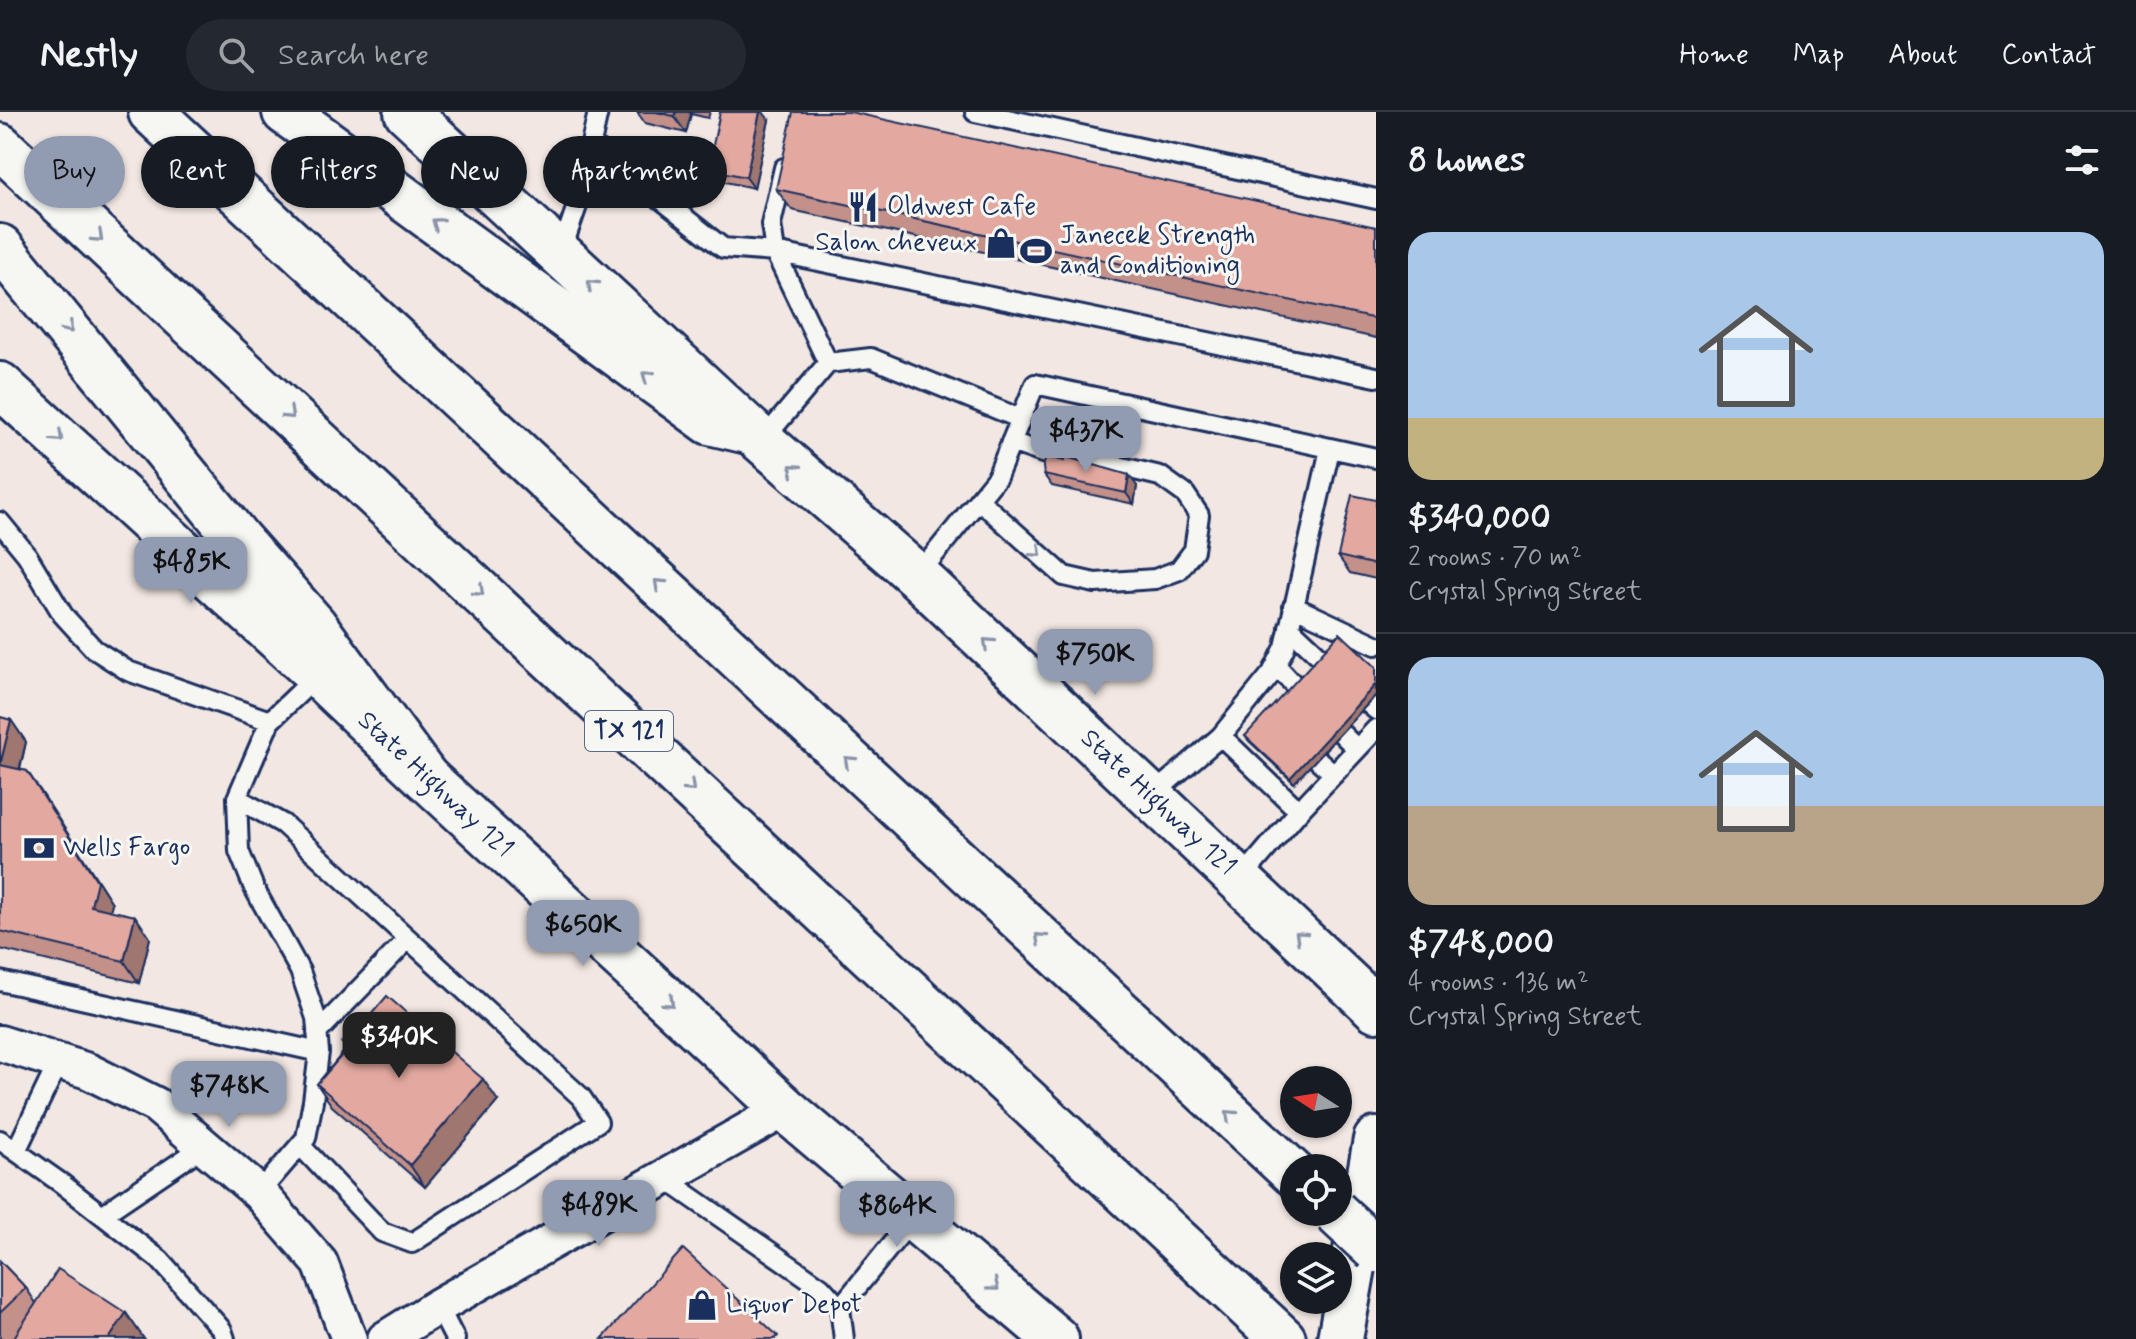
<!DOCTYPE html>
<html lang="en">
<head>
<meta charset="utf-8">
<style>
  :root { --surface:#171b24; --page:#242831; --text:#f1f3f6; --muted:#9ea1a6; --line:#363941; --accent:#919bb2 }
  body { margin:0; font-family:Mynerve,sans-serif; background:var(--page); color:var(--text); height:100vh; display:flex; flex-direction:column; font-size:30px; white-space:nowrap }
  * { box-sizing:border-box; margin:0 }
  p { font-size:26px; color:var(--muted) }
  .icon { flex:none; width:44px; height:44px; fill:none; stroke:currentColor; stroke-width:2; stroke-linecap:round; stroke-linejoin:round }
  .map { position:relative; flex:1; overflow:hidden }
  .sheet { display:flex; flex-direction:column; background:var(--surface); width:760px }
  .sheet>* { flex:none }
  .top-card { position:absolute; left:24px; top:24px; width:760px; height:72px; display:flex; gap:16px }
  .needle { width:52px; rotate:282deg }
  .buttons { position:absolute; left:1280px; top:954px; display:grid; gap:16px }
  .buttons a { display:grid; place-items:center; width:72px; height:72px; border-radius:50%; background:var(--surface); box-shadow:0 2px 6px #0004; font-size:40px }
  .price { position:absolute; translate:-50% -68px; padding:0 18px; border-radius:16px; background:var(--accent); color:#111; font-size:26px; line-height:52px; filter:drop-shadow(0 2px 4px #0008) }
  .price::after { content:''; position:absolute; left:50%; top:48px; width:24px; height:18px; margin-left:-12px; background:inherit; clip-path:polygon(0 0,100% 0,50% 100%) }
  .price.current { background:#222; color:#fff }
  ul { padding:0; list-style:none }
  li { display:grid; align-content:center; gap:16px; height:424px; padding:0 32px }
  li+li { border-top:2px solid var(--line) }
  li span { display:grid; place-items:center; height:248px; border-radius:24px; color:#555 }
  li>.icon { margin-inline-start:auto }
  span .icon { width:144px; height:144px; fill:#fffc; stroke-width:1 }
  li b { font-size:34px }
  h2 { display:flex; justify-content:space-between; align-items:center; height:96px; padding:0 32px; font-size:34px }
  .pill { padding:0 28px; border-radius:36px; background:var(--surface); box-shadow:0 2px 6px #0004; font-size:28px; line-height:72px }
  .pill.current { background:var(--accent); color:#111 }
  header { display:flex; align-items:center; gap:48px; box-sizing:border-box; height:112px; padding:0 40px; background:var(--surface); border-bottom:2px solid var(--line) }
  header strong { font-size:38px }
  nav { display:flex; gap:44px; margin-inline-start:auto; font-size:28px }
  .search { width:560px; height:72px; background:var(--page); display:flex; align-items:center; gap:20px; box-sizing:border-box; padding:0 28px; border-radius:44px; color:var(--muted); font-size:30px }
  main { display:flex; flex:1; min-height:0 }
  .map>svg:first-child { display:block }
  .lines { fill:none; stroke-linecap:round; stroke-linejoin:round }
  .lane-casing { stroke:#1b2f5e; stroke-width:24 }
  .street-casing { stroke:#1b2f5e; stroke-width:40 }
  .secondary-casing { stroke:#1b2f5e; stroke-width:50 }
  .highway-casing { stroke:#1b2f5e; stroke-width:50 }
  .lane { stroke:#f6f6f2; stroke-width:18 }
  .street { stroke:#f6f6f2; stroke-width:34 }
  .secondary { stroke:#f6f6f2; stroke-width:44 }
  .highway { stroke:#f6f6f2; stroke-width:44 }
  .highway-bridge-casing { stroke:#1b2f5e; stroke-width:50; stroke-linecap:butt }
  .highway-bridge { stroke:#f6f6f2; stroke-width:44 }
  .wall { fill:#c3918a; stroke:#1b2f5e; stroke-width:2 }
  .shaded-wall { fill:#9f7670; stroke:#1b2f5e; stroke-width:2 }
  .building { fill:#e3a9a0; stroke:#1b2f5e; stroke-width:2 }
  .oneway { stroke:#8892a8 }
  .labels { text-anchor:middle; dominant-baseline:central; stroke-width:6; stroke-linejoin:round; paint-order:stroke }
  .shield { fill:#f6f6f2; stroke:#5d6b8a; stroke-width:2 }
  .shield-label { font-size:24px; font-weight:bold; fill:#1b2f5e }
  .poi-label { font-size:26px; fill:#1b2f5e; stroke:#f6f6f2; text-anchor:start }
  .street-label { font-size:26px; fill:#1b2f5e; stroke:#f6f6f2 }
</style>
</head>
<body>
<header>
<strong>Nestly</strong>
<div class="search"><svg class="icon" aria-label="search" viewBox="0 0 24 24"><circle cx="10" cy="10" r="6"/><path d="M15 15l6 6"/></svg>Search here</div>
<nav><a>Home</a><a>Map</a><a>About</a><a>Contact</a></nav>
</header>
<main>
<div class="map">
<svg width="1376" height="1227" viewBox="0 0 1376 1227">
  <rect width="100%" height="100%" fill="#f2e7e2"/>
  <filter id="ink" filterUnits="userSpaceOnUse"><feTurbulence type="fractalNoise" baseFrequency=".0125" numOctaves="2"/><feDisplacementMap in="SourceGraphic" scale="16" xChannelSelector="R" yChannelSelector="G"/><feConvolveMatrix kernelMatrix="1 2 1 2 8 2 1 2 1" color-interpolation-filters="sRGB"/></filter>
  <g filter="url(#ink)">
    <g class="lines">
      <defs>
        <path id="lane" d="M975,0l401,87
          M591,32l132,104 52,4 601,125
          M784,56l-13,56 4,28 53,111
          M561,140l17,-49 20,-91
          M762,329l66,-78 43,-5 150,61
          M979,388l85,76 31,7 60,-4 24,-9 15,-20 5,-35 -14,-21 -25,-18 -38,-9 -65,-9 -46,-16
          M0,410l27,33 36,60 31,34 34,22 142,50
          M917,464l80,-99 38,-93 341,74
          M1293,494l83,39
          M1289,515l35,33
          M1276,553l22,24
          M1368,591l8,7
          M1341,621l16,16
          M1221,624l51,-63 13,-26 45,-198
          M1317,647l17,15
          M1151,684l70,-60 78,75 77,-82
          M237,686l46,26 298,273 17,25 -186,121 -30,-11 -82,-87
          M1240,768l59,-69
          M0,869l319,71
          M317,921l91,-94
          M0,1028l61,43 99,77 62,70 3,9
          M16,1039l43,-90
          M664,1066l157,109 19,21 73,-90
          M259,1081l47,-55 7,-37 6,-49 -3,-34 -16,-47 -46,-83 -15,-37 -2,-53 33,-77 48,-46
          M102,1103l102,-69
          M438,1194l17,33
          M840,1196l4,31"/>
        <path id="street" d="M0,931l88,28 68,34 103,88 61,70 29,76
          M385,1227l53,-33 347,-197"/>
        <path id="secondary" d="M407,0l345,320 165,144 459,433
          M0,273l318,290 108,103 359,331 271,230
          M1340,1227l36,-199"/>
        <path id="highway" d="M151,0l1143,1062
          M285,0l425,310 42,10
          M0,34l1283,1193
          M0,135l238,292 76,86 112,153"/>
      </defs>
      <use href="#lane" class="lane-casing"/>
      <use href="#street" class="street-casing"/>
      <use href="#secondary" class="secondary-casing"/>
      <use href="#highway" class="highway-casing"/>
      <use href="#lane" class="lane"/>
      <use href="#street" class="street"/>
      <use href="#secondary" class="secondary"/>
      <use href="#highway" class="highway"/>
      <defs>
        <path id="highway-bridge" d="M1335,1100l41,38"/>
      </defs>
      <use href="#highway-bridge" class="highway-bridge-casing"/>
      <use href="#highway-bridge" class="highway-bridge"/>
    </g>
    <path class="wall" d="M637,0h73l-2,6 -17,-4 -5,19 -41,-10z
      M769,8l-15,68 -38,-8 -8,-11z
      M776,77l600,38v111l-584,-128z
      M1044,363l93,11 -3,18 -82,-18z
      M1376,388v79l-26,-6 -12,-17z
      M1376,555v28l-82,88 -45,-42 -4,-5z
      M0,605l11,3 15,22 -6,28 7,1 15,22 70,110 -2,8 25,5 15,22 -11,45 -139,-34z
      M342,931l156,58 -73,86 -93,-81 -15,-22 29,-35z
      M0,1149l26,27 10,15 90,10 18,26h-144z"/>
    <path class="shaded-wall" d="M676,0h13l2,2 -5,19 -12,-17z
      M760,0h3l6,8 -15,68 -8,-11z
      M1129,363l8,11 -3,18 -8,-11z
      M1376,572v11l-82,88 -4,-5z
      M11,608l15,22 -11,45 -15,-22z
      M27,659l85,132 -6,25 -15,-22z
      M135,804l15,22 -11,45 -15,-22z
      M483,967l15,22 -73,86 -15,-22z
      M126,1201l18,26h-35z"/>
    <path class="building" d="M656,0h20l-2,4z
      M720,0h40l-14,65 -38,-8z
      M793,0h57l526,115v92l-600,-130z
      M1063,344l66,19 -3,18 -82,-18 -1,-8 3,-10 18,4z
      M1352,383l24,5v65l-38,-9z
      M1340,521l36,34v17l-86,94 -45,-42z
      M0,605l11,3 -11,45 27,6 70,110 -6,25 44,10 -11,45 -124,-30z
      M387,884l96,83 -73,86 -93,-81 31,-36 -6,-5 19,-22 3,2z
      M683,1137l95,87 -3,3h-173z
      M0,1149l26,27 -26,25z
      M58,1157l68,44 -17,26h-96z"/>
    <defs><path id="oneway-chevron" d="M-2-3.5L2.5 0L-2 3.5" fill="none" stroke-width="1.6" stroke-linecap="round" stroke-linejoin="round" transform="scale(2)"/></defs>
    <g class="oneway">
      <use href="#oneway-chevron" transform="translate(437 111) rotate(-144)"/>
      <use href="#oneway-chevron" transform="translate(98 125) rotate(43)"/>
      <use href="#oneway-chevron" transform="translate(592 173) rotate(-137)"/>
      <use href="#oneway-chevron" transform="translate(68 216) rotate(50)"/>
      <use href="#oneway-chevron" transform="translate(647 264) rotate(-144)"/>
      <use href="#oneway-chevron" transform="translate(289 302) rotate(43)"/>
      <use href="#oneway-chevron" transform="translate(58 325) rotate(42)"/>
      <use href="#oneway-chevron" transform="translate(794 357) rotate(-139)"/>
      <use href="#oneway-chevron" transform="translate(1037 440) rotate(42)"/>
      <use href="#oneway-chevron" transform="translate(659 472) rotate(-137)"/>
      <use href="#oneway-chevron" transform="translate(479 479) rotate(43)"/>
      <use href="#oneway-chevron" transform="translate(988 531) rotate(-137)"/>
      <use href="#oneway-chevron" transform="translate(849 649) rotate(-137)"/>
      <use href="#oneway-chevron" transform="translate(690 675) rotate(43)"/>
      <use href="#oneway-chevron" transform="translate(1300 824) rotate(-137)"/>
      <use href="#oneway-chevron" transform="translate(1040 826) rotate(-137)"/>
      <use href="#oneway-chevron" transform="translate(669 890) rotate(43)"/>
      <use href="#oneway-chevron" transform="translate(1230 1003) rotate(-137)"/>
      <use href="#oneway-chevron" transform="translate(994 1174) rotate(40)"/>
    </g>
  </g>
  <defs>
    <symbol id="restaurant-bare" viewBox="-9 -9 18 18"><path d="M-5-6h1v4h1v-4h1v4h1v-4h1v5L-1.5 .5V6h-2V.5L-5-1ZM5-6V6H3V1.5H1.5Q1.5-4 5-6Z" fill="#1b2f5e" stroke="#f6f6f2" stroke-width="2.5" paint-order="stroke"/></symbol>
    <symbol id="shop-bare" viewBox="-9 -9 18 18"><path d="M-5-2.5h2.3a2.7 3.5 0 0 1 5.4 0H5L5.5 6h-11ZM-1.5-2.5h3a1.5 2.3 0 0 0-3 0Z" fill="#1b2f5e" stroke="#f6f6f2" stroke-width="2.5" paint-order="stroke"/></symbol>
    <symbol id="stadium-bare" viewBox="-9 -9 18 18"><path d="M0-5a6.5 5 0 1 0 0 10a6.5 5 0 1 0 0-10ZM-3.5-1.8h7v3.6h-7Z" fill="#1b2f5e" stroke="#f6f6f2" stroke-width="2.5" paint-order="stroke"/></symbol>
    <symbol id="bank-bare" viewBox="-9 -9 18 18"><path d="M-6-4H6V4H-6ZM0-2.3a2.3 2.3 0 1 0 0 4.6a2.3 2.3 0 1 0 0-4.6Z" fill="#1b2f5e" stroke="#f6f6f2" stroke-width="2.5" paint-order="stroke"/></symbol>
  </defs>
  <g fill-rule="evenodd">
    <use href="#restaurant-bare" x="841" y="73" width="44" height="44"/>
    <use href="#shop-bare" x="979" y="109" width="44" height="44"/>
    <use href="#stadium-bare" x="1014" y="117" width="44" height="44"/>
    <use href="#bank-bare" x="17" y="714" width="44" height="44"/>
    <use href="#shop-bare" x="680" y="1171" width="44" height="44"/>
  </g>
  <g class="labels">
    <rect class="shield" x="585" y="599" width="88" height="40" rx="6"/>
    <g class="shield-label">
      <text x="629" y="619">TX 121</text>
    </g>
    <g class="poi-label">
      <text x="887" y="95">Oldwest Cafe</text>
      <text x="1060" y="124">Janecek Strength<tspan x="1060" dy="30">and Conditioning</tspan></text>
      <text x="977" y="131" text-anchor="end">Salon cheveux</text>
      <text x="63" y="736">Wells Fargo</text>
      <text x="726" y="1193">Liquor Depot</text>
    </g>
    <g class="street-label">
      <text transform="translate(435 673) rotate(43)">State Highway 121</text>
      <text transform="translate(1158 691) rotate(43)">State Highway 121</text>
    </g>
  </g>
</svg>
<div class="buttons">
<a><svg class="needle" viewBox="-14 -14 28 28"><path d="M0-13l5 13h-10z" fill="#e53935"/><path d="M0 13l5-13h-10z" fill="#9ea1a6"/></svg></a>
<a><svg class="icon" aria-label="locate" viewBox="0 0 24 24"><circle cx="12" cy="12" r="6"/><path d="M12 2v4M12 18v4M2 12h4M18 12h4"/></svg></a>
<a><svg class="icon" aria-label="layers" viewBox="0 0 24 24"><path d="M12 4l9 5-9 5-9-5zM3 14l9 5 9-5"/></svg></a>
</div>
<b class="price" style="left:1086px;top:362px">$437K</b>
<b class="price" style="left:191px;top:493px">$485K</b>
<b class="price" style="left:1095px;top:585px">$750K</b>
<b class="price" style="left:583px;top:856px">$650K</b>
<b class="price current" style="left:399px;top:968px">$340K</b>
<b class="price" style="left:229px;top:1017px">$748K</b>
<b class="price" style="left:599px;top:1136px">$489K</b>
<b class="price" style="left:897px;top:1137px">$864K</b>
<div class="top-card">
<a class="pill current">Buy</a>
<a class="pill">Rent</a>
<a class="pill">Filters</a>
<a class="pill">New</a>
<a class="pill">Apartment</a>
</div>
</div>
<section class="sheet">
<h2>8 homes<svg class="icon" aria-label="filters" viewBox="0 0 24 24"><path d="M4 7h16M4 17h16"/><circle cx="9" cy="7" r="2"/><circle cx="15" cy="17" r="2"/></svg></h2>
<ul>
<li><span style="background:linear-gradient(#a9c7e8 75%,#c2b280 0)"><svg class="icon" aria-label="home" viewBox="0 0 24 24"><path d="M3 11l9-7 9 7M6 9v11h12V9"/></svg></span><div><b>$340,000</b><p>2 rooms · 70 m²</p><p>Crystal Spring Street</p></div></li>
<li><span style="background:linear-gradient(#a9c7e8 60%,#b9a48a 0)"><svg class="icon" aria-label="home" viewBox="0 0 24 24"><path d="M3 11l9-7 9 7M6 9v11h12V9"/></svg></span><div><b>$748,000</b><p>4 rooms · 136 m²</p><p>Crystal Spring Street</p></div></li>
</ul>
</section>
</main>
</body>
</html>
